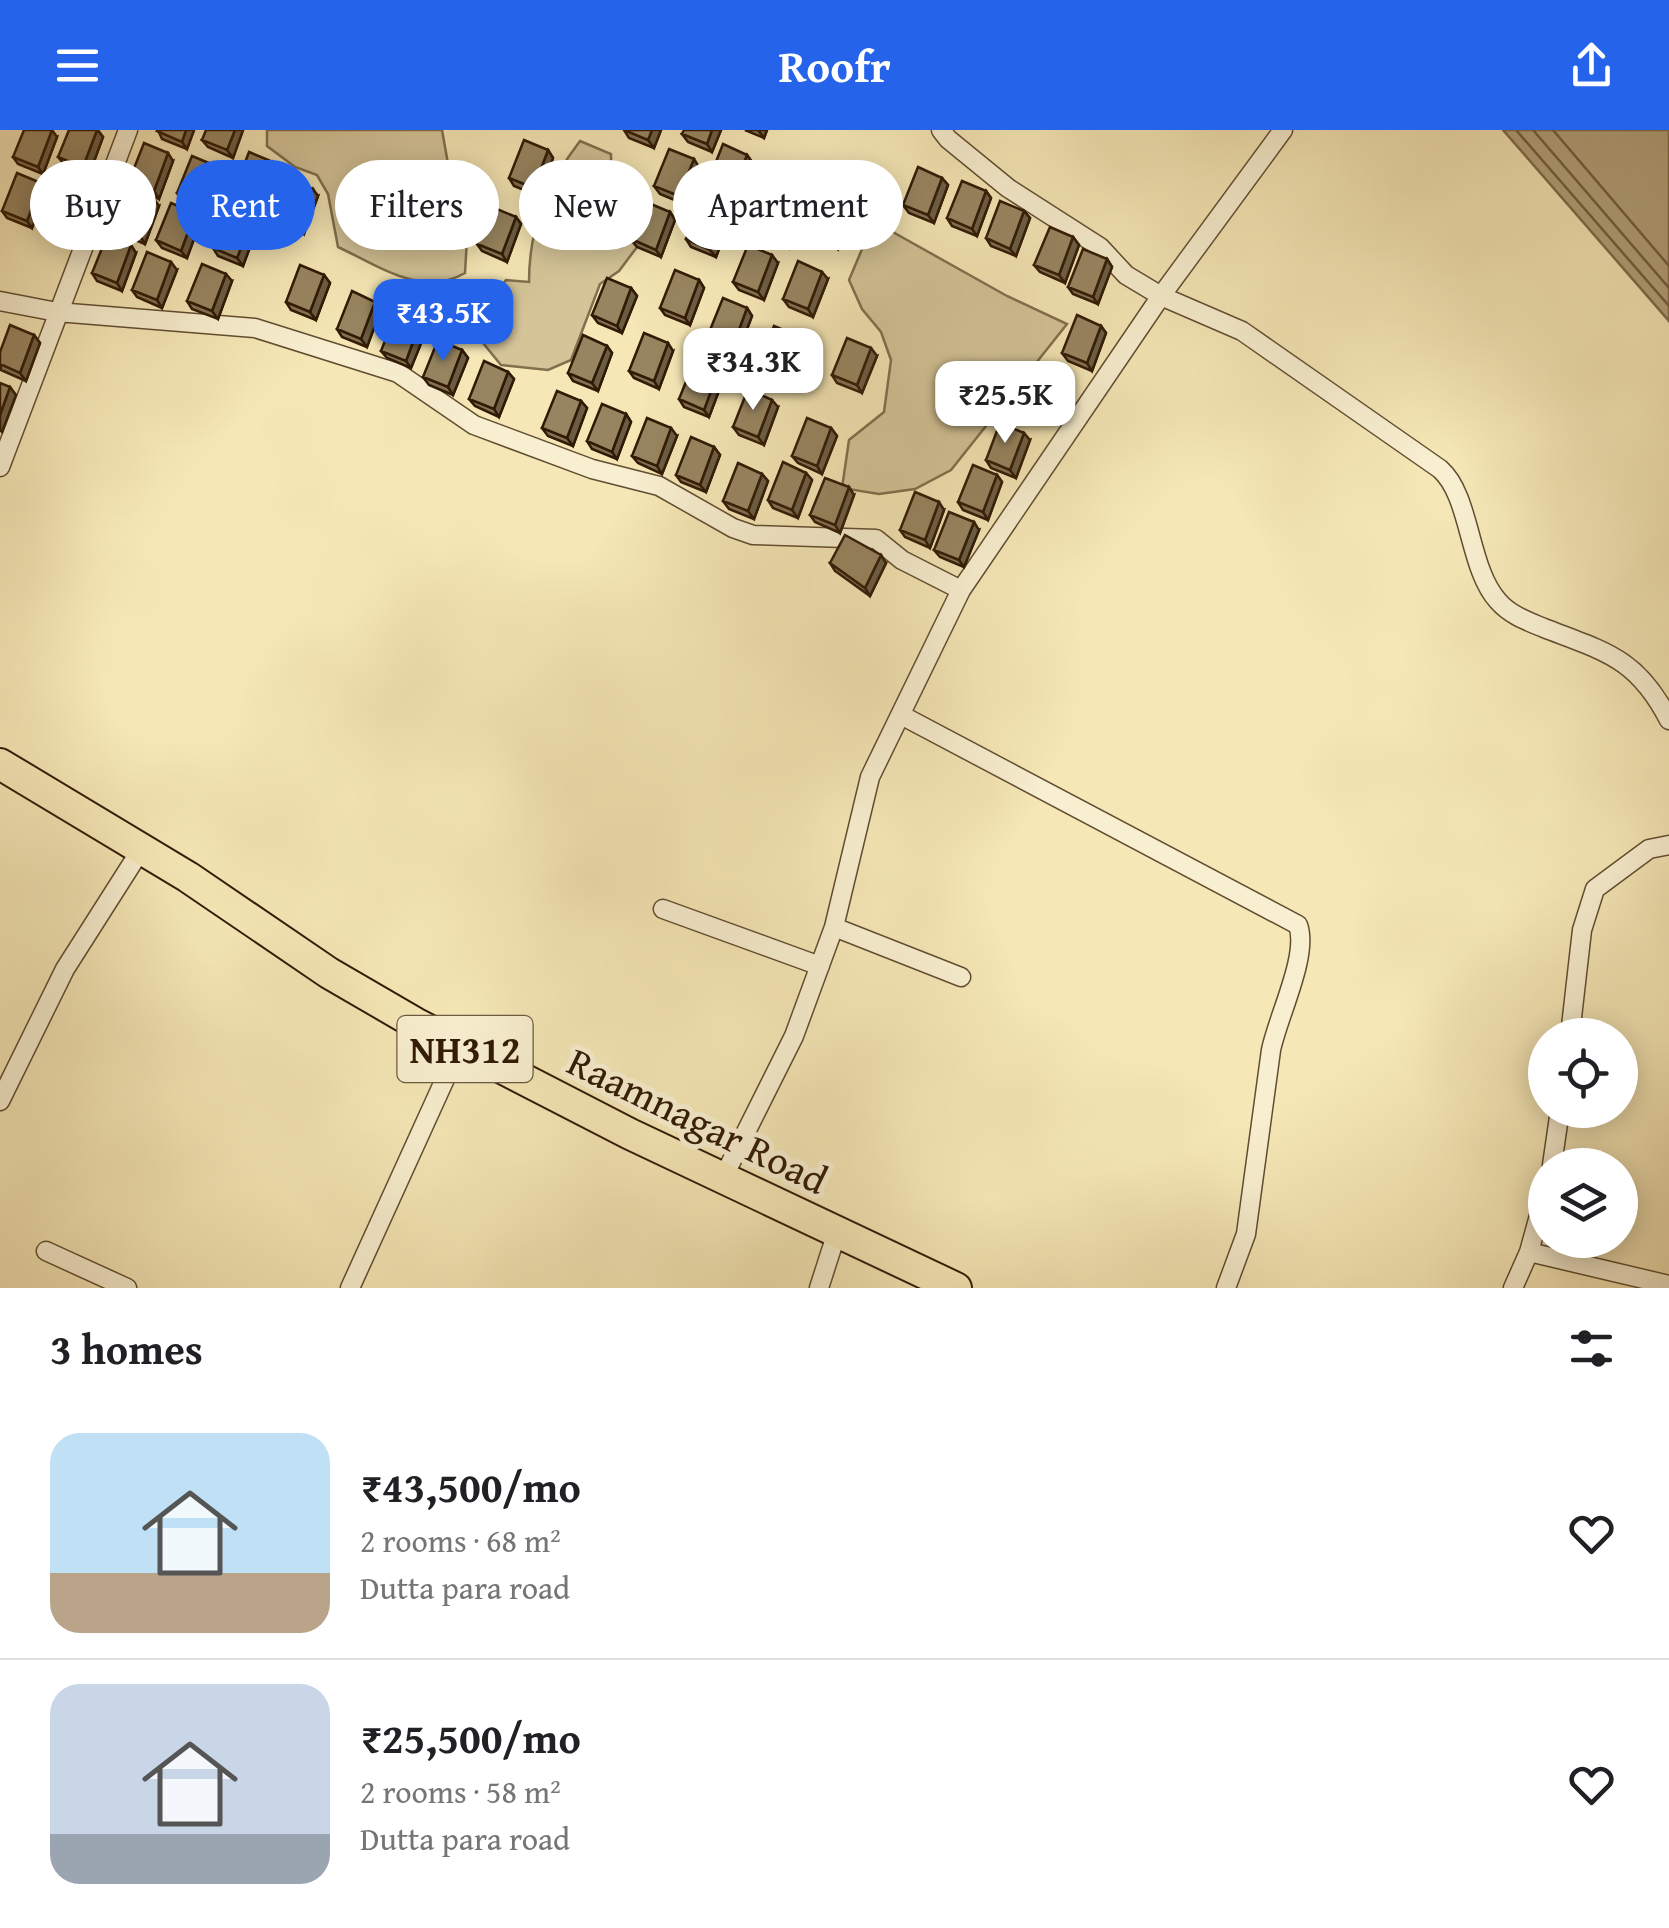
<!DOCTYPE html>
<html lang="en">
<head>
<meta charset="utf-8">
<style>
  :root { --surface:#fff; --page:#f2f2f2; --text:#202124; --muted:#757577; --line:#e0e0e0; --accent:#2563eb }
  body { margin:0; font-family:"Gentium Book Plus",serif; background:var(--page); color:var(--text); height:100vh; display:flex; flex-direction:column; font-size:38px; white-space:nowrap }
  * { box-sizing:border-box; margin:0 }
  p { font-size:32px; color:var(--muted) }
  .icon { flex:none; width:55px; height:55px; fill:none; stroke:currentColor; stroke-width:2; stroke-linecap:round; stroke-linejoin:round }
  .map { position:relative; height:1158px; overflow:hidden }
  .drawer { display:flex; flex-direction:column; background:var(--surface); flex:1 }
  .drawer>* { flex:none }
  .hud { position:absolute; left:30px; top:30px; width:1000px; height:90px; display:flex; gap:20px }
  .fabs { position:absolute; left:1528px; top:888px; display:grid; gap:20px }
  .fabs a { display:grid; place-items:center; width:110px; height:110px; border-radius:50%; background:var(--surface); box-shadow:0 5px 25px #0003; font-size:50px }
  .price { position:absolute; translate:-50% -85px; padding:0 22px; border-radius:20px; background:#fff; color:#222; font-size:32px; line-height:65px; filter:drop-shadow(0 2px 5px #0008) }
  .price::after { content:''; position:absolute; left:50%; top:60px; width:30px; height:22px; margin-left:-15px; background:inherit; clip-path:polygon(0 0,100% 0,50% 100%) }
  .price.on { background:var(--accent); color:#fff }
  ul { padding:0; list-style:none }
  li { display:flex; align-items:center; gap:30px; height:250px; padding:0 50px }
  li+li { border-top:2px solid var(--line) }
  li span { display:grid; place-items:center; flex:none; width:280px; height:200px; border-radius:30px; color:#555 }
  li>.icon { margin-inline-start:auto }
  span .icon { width:120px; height:120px; fill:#fffc; stroke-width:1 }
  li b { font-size:42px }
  h2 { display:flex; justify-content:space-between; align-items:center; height:120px; padding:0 50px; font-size:42px }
  .pill { padding:0 35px; border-radius:45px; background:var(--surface); box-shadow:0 5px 25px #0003; font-size:35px; line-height:90px }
  .pill.on { background:var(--accent); color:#fff }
  header { display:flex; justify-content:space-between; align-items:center; height:130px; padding:0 50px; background:var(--accent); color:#fff; font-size:45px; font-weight:700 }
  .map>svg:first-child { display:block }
  .green { fill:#d4c498; stroke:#826f4e; stroke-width:2.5 }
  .water { fill:#b2a17a; stroke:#7e6b4b; stroke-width:2.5 }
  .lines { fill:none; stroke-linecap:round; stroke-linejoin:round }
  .shore { stroke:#725e40; stroke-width:2.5 }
  .minor-casing { stroke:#624d31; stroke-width:21 }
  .trunk-casing { stroke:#311a05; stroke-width:34 }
  .minor { stroke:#f8efd0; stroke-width:18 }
  .trunk { stroke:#f5e7b6; stroke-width:30 }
  .wall { fill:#827253; stroke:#311a05; stroke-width:2.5 }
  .shaded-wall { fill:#6a5d44; stroke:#311a05; stroke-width:2.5 }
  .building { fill:#978561; stroke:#311a05; stroke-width:2.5 }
  .labels { text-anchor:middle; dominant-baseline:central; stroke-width:10; stroke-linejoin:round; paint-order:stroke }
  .shield { fill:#f8efd0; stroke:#6d5a42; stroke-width:2.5 }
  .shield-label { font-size:38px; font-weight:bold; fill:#311a05 }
  .street-label { font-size:40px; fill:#311a05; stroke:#f8efd0 }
</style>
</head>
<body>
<header><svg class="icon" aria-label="menu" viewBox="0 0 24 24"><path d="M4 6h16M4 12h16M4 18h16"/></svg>Roofr<svg class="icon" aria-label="share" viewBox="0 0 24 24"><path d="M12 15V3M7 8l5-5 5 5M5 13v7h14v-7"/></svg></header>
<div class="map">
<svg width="1669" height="1158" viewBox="0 0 1669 1158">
  <rect width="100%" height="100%" fill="#f5e7b6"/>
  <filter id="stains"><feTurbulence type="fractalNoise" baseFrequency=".002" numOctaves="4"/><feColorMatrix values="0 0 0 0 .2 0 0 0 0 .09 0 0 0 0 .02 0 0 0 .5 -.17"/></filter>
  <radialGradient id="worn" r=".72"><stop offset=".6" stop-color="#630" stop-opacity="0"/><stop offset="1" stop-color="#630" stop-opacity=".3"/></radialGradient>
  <path class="green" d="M267,0h175l13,73 13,19 -3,51c-43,25 -86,-7 -127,-26l-10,-53 -11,-19 -22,-8 -28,-21z
    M580,11l31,13 1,66 25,27 -18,24 -19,13 -29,76 -23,10 -47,-5 -18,-22 9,-46 14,-17 23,2c0,-55 18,-98 51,-141z
    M891,101l116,65 60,28 -116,146 -36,19 -36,5 -37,-6 7,-48 35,-28 7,-52 -10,-28 -19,-23 -13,-29 16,-38z"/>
  <path class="water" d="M1503,0h166v191z"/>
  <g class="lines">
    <path class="shore" d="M1516,0l153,176
      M1533,0l136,158
      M1553,0l116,136"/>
    <defs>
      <path id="minor" d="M941,0l7,9 60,49 92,59 26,28 35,21 81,35 198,138c31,27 28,99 58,132 12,14 29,20 46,27 62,24 93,30 125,92
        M0,171l57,11 198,16 143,45 76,52 118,44 67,17 74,42 20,7 123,4 26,21 59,30
        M0,337l128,-337
        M901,585l397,210c11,30 -20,91 -27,125l-25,184 -20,54
        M663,779l157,57
        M834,797l127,50
        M1570,905l12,-105 13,-41 54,-40 20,-4
        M0,971l65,-132 77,-121
        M1552,1035l8,-55
        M724,1046l70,-140 40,-109 36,-150 91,-187 200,-294 122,-166
        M46,1121l81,37
        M1529,1122l140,33
        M350,1158l110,-242
        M819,1158l18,-56
        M1513,1158l16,-36 16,-58"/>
      <path id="trunk" d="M0,634l188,113 141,96 86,50 215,111 326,154"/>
    </defs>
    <use href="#minor" class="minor-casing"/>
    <use href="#trunk" class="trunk-casing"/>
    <use href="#minor" class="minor"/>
    <use href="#trunk" class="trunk"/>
  </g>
  <path class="wall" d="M98,0l5,7 -14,38 -25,-11 -6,-7z
    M158,0h36l-7,19 -25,-10z
    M243,0l-10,28 -25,-11 -6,-7z
    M624,0h37l-7,18 -25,-10z
    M721,0l-9,22 -24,-10 -6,-8z
    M745,0h22l-3,8z
    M57,7l-14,37 -25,-10 -5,-7z
    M548,20l5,8 -14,38 -25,-10 -5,-8z
    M747,25l5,7 -14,38 -25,-11 -5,-7z
    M173,31l-14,38 -25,-11 -5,-7z
    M699,37l-15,37 -24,-10 -6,-8z
    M279,40l-14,37 -25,-10 -5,-8z
    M221,43l-14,38 -25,-10 -5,-8z
    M942,48l6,7 -14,38 -25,-10 -6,-8z
    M41,53l5,8 -14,37 -25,-10 -5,-7z
    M986,61l5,7 -14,38 -25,-10 -5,-8z
    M92,65l-15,38 -24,-11 -6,-7z
    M318,66l-14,38 -25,-10 -5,-8z
    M847,74l5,8 -14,37 -25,-10 -5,-7z
    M159,76l-14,38 -24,-10 -6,-8z
    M803,81l-14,37 -25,-10 -5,-8z
    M1024,81l6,7 -14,38 -25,-10 -5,-8z
    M670,82l5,8 -14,37 -24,-10 -6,-8z
    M724,82l6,8 -14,37 -25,-10 -5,-8z
    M516,87l5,7 -14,38 -25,-11 -5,-7z
    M201,90l-14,38 -25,-10 -6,-8z
    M257,98l-14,38 -25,-10 -5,-8z
    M1073,107l6,8 -14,38 -25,-11 -6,-7z
    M136,123l-14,38 -25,-10 -5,-8z
    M1107,129l5,8 -14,37 -25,-10 -5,-7z
    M778,133l-14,37 -25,-10 -6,-8z
    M177,140l-15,38 -25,-11 -5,-7z
    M324,145l6,8 -14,37 -25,-10 -5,-8z
    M828,149l-15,38 -24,-10 -6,-8z
    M699,150l5,8 -14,37 -25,-10 -5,-7z
    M232,151l-14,38 -26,-10 -5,-8z
    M631,158l6,8 -15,37 -24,-10 -6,-8z
    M747,178l5,8 -14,37 -25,-10 -5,-8z
    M381,179l-14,38 -25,-10 -5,-8z
    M420,193l6,8 -15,37 -24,-10 -6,-7z
    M1101,196l5,7 -14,38 -24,-10 -6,-8z
    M34,205l6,8 -14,38 -25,-11 -1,-18z
    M798,206l5,7 -14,38 -25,-11 -5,-7z
    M607,216l5,7 -14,38 -25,-10 -5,-8z
    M462,220l6,8 -15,37 -24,-10 -6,-8z
    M673,221l-14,38 -25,-11 -5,-7z
    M877,226l-15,37 -25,-10 -5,-8z
    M508,242l6,7 -15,38 -24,-11 -6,-7z
    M718,242l5,8 -14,37 -25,-10 -5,-8z
    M1068,255l-15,38 -24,-10 -6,-8z
    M581,271l6,7 -14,38 -25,-10 -6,-8z
    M778,277l-14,38 -25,-10 -6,-8z
    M626,284l5,8 -14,37 -25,-10 -5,-8z
    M831,298l6,8 -15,38 -24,-11 -6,-7z
    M677,306l-15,38 -24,-11 -6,-7z
    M1030,310l-14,38 -25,-10 -5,-8z
    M714,317l6,8 -14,37 -25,-10 -5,-7z
    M806,343l6,7 -14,38 -25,-10 -5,-8z
    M762,344l6,7 -14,38 -25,-10 -6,-8z
    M997,345l5,7 -14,38 -25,-10 -5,-8z
    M854,365l-14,38 -25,-11 -5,-7z
    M944,380l-14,38 -25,-11 -5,-7z
    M979,400l-15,37 -24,-10 -6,-7z
    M830,433h56l-16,33 -35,-25z"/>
  <path class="shaded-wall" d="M52,0l5,7 -14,37 -5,-7z
    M97,0l6,7 -14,38 -6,-8z
    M186,0h8l-7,19 -5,-7z
    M235,0h8l-10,28 -6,-8z
    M652,0h9l-7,18 -6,-8z
    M712,0h9l-9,22 -5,-8z
    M758,0h9l-3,8z
    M548,20l5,8 -14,38 -5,-8z
    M168,23l5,8 -14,38 -5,-8z
    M747,25l5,7 -14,38 -5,-8z
    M694,29l5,8 -15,37 -5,-8z
    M273,32l6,8 -14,37 -6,-7z
    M216,36l5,7 -14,38 -5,-7z
    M942,48l6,7 -14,38 -6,-8z
    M41,53l5,8 -14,37 -5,-7z
    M86,58l6,7 -15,38 -5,-8z
    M313,59l5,7 -14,38 -5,-8z
    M986,61l5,7 -14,38 -5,-7z
    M154,69l5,7 -14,38 -5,-8z
    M798,73l5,8 -14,37 -5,-7z
    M847,74l5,8 -14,37 -5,-7z
    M1024,81l6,7 -14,38 -6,-7z
    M670,82l5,8 -14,37 -5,-7z
    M724,82l6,8 -14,37 -6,-7z
    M195,83l6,7 -14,38 -6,-7z
    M516,87l5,7 -14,38 -5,-8z
    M252,90l5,8 -14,38 -6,-8z
    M1073,107l6,8 -14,38 -6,-8z
    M131,115l5,8 -14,38 -5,-8z
    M772,125l6,8 -14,37 -6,-8z
    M1107,129l5,8 -14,37 -5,-7z
    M171,132l6,8 -15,38 -5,-8z
    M822,142l6,7 -15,38 -5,-8z
    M226,144l6,7 -14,38 -6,-8z
    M324,145l6,8 -14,37 -6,-8z
    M699,150l5,8 -14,37 -5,-7z
    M631,158l6,8 -15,37 -5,-7z
    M375,172l6,7 -14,38 -6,-8z
    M747,178l5,8 -14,37 -5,-7z
    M420,193l6,8 -15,37 -5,-7z
    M1101,196l5,7 -14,38 -5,-8z
    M34,205l6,8 -14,38 -6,-8z
    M798,206l5,7 -14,38 -5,-8z
    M668,213l5,8 -14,38 -5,-8z
    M607,216l5,7 -14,38 -6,-8z
    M871,218l6,8 -15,37 -5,-8z
    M462,220l6,8 -15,37 -5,-8z
    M508,242l6,7 -15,38 -5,-8z
    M718,242l5,8 -14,37 -5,-7z
    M1062,248l6,7 -15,38 -5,-8z
    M10,257l6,8 -14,37 -2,-2v-15z
    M772,270l6,7 -14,38 -6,-8z
    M581,271l6,7 -14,38 -6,-8z
    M626,284l5,8 -14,37 -5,-7z
    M671,298l6,8 -15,38 -5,-8z
    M831,298l6,8 -15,38 -5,-8z
    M1024,303l6,7 -14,38 -6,-8z
    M714,317l6,8 -14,37 -6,-7z
    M806,343l6,7 -14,38 -6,-8z
    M762,344l6,7 -14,38 -6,-8z
    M997,345l5,7 -14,38 -5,-8z
    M849,357l5,8 -14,38 -5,-8z
    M939,372l5,8 -14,38 -5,-8z
    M974,392l5,8 -15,37 -5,-7z
    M881,425l5,8 -16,33 -5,-8z"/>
  <path class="building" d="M24,0h28l-14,37 -25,-10z
    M69,0h28l-14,37 -25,-10z
    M158,0h28l-4,12 -25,-11z
    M206,0h29l-8,20 -25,-10z
    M624,0h28l-4,10z
    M684,0h28l-5,14 -25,-10z
    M524,10l24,10 -14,38 -25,-10z
    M144,13l24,10 -14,38 -25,-10z
    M723,14l24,11 -14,37 -25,-10z
    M669,19l25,10 -15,37 -25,-10z
    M249,22l24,10 -14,38 -24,-11z
    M192,26l24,10 -14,38 -25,-11z
    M918,37l24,11 -14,37 -25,-10z
    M17,43l24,10 -14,38 -25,-10z
    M62,48l24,10 -14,37 -25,-10z
    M289,49l24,10 -14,37 -25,-10z
    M962,51l24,10 -14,38 -25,-11z
    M130,59l24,10 -14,37 -25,-10z
    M774,63l24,10 -14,38 -25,-11z
    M823,64l24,10 -14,38 -25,-10z
    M1000,71l24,10 -14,38 -24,-11z
    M646,72l24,10 -14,38 -25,-11z
    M701,72l23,10 -14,38 -24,-11z
    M171,73l24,10 -14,38 -25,-11z
    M492,77l24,10 -14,37 -25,-10z
    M228,80l24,10 -15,38 -24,-10z
    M1050,97l23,10 -14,38 -25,-10z
    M107,106l24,9 -14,38 -25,-10z
    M748,115l24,10 -14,37 -25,-10z
    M1083,119l24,10 -14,38 -25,-10z
    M147,122l24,10 -14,38 -25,-10z
    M798,131l24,11 -14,37 -25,-10z
    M202,134l24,10 -14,37 -25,-10z
    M300,135l24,10 -14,37 -24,-10z
    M675,140l24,10 -14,38 -25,-10z
    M607,148l24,10 -14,38 -25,-11z
    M352,161l23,11 -14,37 -24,-10z
    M723,168l24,10 -14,38 -25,-11z
    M396,183l24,10 -14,38 -25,-10z
    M1077,185l24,11 -14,37 -25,-10z
    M10,195l24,10 -14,38 -20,-9v-12z
    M774,196l24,10 -14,37 -25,-10z
    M644,203l24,10 -14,38 -25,-10z
    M583,205l24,11 -15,37 -24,-10z
    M847,208l24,10 -14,37 -25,-10z
    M438,210l24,10 -14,37 -25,-10z
    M484,231l24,11 -14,37 -25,-10z
    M694,232l24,10 -14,38 -25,-11z
    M1038,238l24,10 -14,37 -25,-10z
    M0,253l10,4 -10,28z
    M748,259l24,11 -14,37 -25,-10z
    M557,261l24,10 -14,37 -25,-10z
    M602,274l24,10 -14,38 -25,-11z
    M647,288l24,10 -14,38 -25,-10z
    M807,288l24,10 -14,38 -25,-10z
    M1000,293l24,10 -14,37 -24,-10z
    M691,307l23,10 -14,38 -24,-10z
    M783,332l23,11 -14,37 -24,-10z
    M738,333l24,11 -14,37 -25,-10z
    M973,335l24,10 -14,37 -25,-10z
    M825,348l24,9 -14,38 -25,-10z
    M915,362l24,10 -14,38 -25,-10z
    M949,382l25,10 -15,38 -25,-10z
    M845,405l36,20 -16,33 -35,-25z"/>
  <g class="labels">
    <rect class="shield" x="397.5" y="886" width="135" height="66" rx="8"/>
    <g class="shield-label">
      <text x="465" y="919">NH312</text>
    </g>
    <g class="street-label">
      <text transform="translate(698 990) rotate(26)">Raamnagar Road</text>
    </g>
  </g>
  <rect width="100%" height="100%" filter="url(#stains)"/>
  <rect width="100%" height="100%" fill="url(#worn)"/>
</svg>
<div class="fabs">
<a><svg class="icon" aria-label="locate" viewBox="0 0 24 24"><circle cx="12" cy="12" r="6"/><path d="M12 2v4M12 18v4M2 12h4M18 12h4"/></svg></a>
<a><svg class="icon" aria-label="layers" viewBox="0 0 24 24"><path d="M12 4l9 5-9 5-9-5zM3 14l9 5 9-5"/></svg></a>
</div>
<b class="price on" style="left:443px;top:234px">₹43.5K</b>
<b class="price" style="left:753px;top:283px">₹34.3K</b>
<b class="price" style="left:1005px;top:316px">₹25.5K</b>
<div class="hud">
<a class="pill">Buy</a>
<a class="pill on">Rent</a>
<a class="pill">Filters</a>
<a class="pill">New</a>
<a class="pill">Apartment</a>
</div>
</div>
<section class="drawer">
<h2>3 homes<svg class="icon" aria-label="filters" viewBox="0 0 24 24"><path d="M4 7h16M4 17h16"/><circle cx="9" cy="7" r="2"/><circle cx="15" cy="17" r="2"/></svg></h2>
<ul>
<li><span style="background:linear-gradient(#bfe0f5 70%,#b9a48a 0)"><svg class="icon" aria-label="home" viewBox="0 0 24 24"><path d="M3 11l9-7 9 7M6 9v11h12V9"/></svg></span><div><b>₹43,500/mo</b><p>2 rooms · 68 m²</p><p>Dutta para road</p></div><svg class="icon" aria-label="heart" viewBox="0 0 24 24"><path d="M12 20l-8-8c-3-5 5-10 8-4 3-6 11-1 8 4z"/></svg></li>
<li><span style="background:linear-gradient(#c9d6e8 75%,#9aa5b1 0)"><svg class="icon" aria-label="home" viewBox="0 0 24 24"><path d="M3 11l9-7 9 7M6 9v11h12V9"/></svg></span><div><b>₹25,500/mo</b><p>2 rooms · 58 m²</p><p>Dutta para road</p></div><svg class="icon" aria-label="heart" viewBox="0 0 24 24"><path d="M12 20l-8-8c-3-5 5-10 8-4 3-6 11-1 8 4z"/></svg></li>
</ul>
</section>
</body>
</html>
